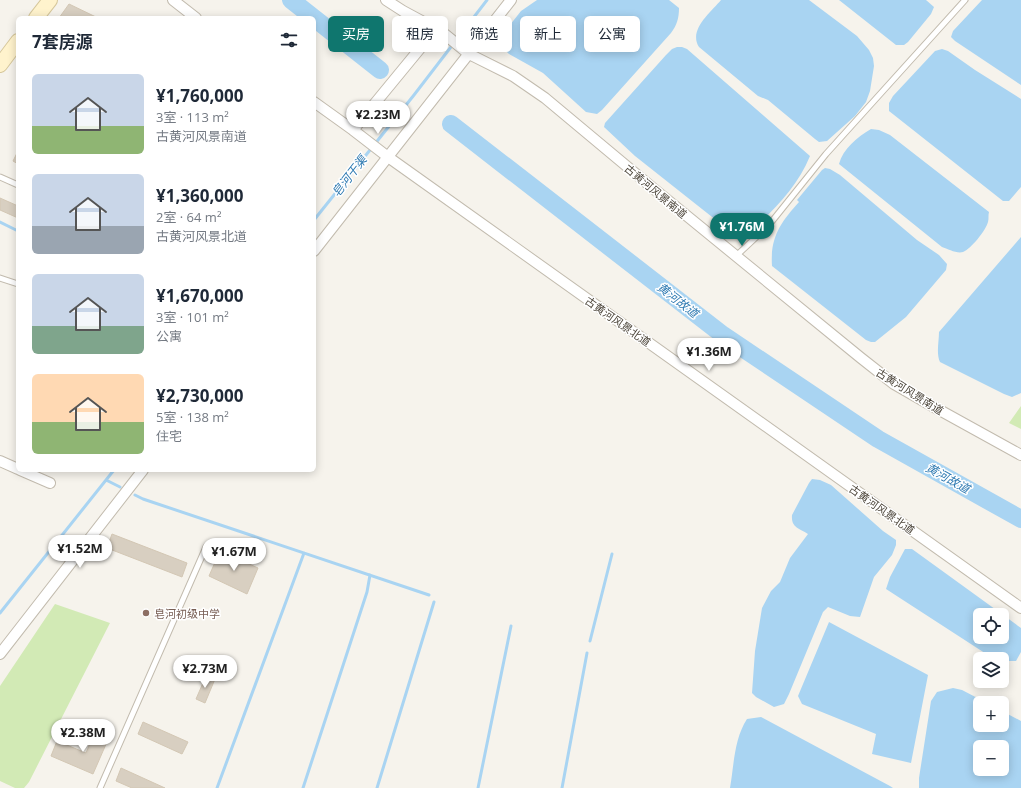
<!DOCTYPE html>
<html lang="zh">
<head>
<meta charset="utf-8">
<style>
  :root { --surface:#fff; --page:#f2f2f3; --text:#1f2937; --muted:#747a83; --accent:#0f766e }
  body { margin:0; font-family:"Open Sans","Noto Sans SC",sans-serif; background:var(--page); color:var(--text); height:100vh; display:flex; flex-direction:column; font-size:15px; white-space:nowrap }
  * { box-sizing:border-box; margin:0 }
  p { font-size:13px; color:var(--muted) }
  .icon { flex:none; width:22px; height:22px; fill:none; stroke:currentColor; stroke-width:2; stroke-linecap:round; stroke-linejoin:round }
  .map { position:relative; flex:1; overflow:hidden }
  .panel { position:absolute; left:16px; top:16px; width:300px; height:456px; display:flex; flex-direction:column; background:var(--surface); border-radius:6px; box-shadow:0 2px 10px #0003 }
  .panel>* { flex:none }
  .top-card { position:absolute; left:328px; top:16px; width:380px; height:36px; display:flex; gap:8px }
  .fabs { position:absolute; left:973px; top:608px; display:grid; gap:8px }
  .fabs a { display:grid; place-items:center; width:36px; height:36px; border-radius:6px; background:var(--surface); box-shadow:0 2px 10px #0003; font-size:20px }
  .price { position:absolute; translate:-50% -34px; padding:0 9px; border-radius:14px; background:#fff; color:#222; font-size:13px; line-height:26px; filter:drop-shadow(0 1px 2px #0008) }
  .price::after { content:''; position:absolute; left:50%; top:24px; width:12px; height:9px; margin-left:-6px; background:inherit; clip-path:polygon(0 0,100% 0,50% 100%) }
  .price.on { background:var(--accent); color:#fff }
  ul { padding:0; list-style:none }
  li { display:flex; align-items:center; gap:12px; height:100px; padding:0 16px }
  li span { display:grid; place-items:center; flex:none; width:112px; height:80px; border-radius:6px; color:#555 }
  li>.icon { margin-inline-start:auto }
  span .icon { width:48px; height:48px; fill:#fffc; stroke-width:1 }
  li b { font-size:17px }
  h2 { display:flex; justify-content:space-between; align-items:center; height:48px; padding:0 16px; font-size:17px }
  .pill { padding:0 14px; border-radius:6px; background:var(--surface); box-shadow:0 2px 10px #0003; font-size:14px; line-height:36px }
  .pill.on { background:var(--accent); color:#fff }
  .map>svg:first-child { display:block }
  .green { fill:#d2eab5 }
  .water { fill:#a9d4f2; fill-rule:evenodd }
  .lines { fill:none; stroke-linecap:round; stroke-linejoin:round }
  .stream { stroke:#a9d4f2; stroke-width:3 }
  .river { stroke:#a9d4f2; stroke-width:18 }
  .building { fill:#d8cfc1; stroke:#d3c7b4 }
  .lane-casing { stroke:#c2bbae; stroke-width:7 }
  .street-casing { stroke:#c2bbae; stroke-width:12 }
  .secondary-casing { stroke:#d6c79b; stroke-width:16 }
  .lane { stroke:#fff; stroke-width:5 }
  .street { stroke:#fff; stroke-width:10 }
  .secondary { stroke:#fff3cd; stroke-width:14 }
  .education-dot { fill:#8d6e63; stroke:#fff; stroke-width:1.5 }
  .labels { text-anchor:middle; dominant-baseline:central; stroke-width:3; stroke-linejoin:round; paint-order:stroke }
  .street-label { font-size:11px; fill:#4b4439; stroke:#fff }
  .education-label { font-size:11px; fill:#785e54; stroke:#fff; text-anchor:start }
  .water-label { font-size:12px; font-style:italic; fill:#2e7ab2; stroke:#fff }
</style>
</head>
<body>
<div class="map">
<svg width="1021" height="788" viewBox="0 0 1021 788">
  <rect width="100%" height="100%" fill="#f6f3ec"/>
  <path class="green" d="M1021,406v23l-12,-6z
    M55,604l55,19 -81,159 -5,6h-9l-15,-7v-95z"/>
  <path class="water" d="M537,0h132l10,8c0,10 -2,17 -8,25l-69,77 -5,4 -11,-2 -43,-39 -34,-19 -5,-5 -1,-6 3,-13 15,-19z
    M721,0h88l48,36 12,14 4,8 1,8 -4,25 -4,11 -11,14 -28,25 -8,1 -4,-3 -47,-39 -10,-4 -59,-49c-11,-17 12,-35 22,-47z
    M839,0h87l8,7 -3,7 -23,28 -4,3h-8z
    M982,0h39v85l-66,-44 -4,-4 2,-6z
    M677,47h5l5,2 123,107c-12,30 -34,51 -56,73 -11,4 -18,4 -28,-1l-91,-72 -31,-29 1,-4 61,-68 6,-6z
    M942,49l6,2 27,19 46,29v88l-12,14h-6l-114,-90v-8l4,-7 42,-45z
    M871,129l8,1 11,5 99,77c-1,3 0,7 -1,10 -2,8 -17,27 -25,30 -6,2 -15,-3 -21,-5l-103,-83c4,-15 18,-27 32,-35z
    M825,168l5,1 10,6 77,65 22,15 8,9 -1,6 -40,47 -31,25h-4l-5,-2 -94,-74c-2,-29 9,-44 27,-64l-2,-2 25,-30z
    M1021,237v156l-9,4 -8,-3 -64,-32c-4,-8 -1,-21 -1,-30z
    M812,479l8,1 11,5 52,46 13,9v5l-4,10 -18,22 -14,40 -10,-1 -22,-9 -5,5 -34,82 -5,10 -10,3 -18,-10 -4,-4 3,-42 7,-43 9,-17 9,-9 10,-24 18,-24c-9,-6 -17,-6 -16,-19l17,-32z
    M905,549h7l109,79v24l-5,9h-14v-2h-8l-108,-70 4,-12zM980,615h22v22h-22z
    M829,622l99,53 -17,88 -39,-9 4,-20 -74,-30 -4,-8z
    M953,688l9,2 25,13h-7v22h22v-14l19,10v67h-102v-10l12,-77 6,-9zM980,747h22v22h-22z
    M761,717l129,69 3,2h-163c4,-23 4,-49 17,-69z"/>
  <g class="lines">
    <path class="stream" d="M314,220l100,-125 73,-95
      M0,222l18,9
      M106,480l14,7
      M135,495l8,4 286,96
      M0,613l114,-143
      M590,641l22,-87
      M217,788l87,-235
      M303,788l64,-196 3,-17
      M377,788l57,-186
      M478,788l33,-162
      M562,788l25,-135"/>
    <path class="river" d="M291,0l23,18
      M314,18l66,52
      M451,124l272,211 155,104 143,80"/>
  </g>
  <path class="building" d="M69,4l29,14h-39z
    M18,151v13l-5,-3z
    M0,198l18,8v12l-18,-8z
    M112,534l75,29 -5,14 -75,-29z
    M220,551l38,17 -11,26 -38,-18z
    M206,676l9,3 -10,24 -9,-4z
    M143,722l45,20 -6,12 -44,-20z
    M96,729l14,6 -17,39 -42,-18 6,-15 29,12z
    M121,768l44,20h-33l-16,-7z"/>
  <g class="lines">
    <defs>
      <path id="lane" d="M0,177l18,8
        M736,256l33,-31 57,-71 139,-154
        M0,278l18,6
        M100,788l106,-241"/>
      <path id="street" d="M173,0l23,18
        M386,0l17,11 39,21 27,22 44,22 32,22 109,91 207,169 33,26 40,23 87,48
        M314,102l39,28 35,27 633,451
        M353,130l83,-101
        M314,251l197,-251
        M0,461l18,8
        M20,470l30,13
        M0,654l143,-184"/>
      <path id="secondary" d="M36,18l14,-18
        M0,65l18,-24"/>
    </defs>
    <use href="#lane" class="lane-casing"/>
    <use href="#street" class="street-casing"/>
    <use href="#secondary" class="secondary-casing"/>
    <use href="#lane" class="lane"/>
    <use href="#street" class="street"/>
    <use href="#secondary" class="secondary"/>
  </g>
  <circle class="education-dot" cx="146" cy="613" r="4"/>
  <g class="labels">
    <g class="street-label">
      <text transform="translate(656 191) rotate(40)">古黄河风景南道</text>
      <text transform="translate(618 321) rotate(35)">古黄河风景北道</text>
      <text transform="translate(910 391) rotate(32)">古黄河风景南道</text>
      <text transform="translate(882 509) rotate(35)">古黄河风景北道</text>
    </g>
    <g class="education-label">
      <text x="154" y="613">皂河初级中学</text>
    </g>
    <g class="water-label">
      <text transform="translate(349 176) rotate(-52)">皂河干渠</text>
      <text transform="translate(678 300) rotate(38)">黄河故道</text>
      <text transform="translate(948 478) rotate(29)">黄河故道</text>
    </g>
  </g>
</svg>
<div class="fabs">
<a><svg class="icon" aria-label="locate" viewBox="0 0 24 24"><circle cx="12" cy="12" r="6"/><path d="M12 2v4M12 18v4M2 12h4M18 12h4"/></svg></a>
<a><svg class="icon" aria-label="layers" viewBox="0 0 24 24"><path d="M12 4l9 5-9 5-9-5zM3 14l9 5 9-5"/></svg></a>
<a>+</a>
<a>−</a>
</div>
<b class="price" style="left:378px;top:135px">¥2.23M</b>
<b class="price on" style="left:742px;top:247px">¥1.76M</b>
<b class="price" style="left:709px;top:372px">¥1.36M</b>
<b class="price" style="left:80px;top:569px">¥1.52M</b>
<b class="price" style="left:234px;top:572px">¥1.67M</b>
<b class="price" style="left:205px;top:689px">¥2.73M</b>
<b class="price" style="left:83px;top:753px">¥2.38M</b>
<div class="top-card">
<a class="pill on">买房</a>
<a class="pill">租房</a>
<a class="pill">筛选</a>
<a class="pill">新上</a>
<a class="pill">公寓</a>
</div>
<section class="panel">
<h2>7套房源<svg class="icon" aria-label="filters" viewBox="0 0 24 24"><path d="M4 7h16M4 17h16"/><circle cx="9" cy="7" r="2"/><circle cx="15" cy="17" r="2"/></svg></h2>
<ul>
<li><span style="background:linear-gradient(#c9d6e8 65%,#8fb573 0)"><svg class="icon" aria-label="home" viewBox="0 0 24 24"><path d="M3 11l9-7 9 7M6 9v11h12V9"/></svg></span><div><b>¥1,760,000</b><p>3室 · 113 m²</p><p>古黄河风景南道</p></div></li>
<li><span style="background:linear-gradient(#c9d6e8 65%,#9aa5b1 0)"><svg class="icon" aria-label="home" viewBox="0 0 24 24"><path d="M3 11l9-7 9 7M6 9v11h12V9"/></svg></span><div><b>¥1,360,000</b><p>2室 · 64 m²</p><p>古黄河风景北道</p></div></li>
<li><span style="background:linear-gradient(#c9d6e8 65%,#7fa58c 0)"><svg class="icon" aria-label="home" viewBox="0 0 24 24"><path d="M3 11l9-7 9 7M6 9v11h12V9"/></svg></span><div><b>¥1,670,000</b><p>3室 · 101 m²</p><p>公寓</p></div></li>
<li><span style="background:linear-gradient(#ffd9b3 60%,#8fb573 0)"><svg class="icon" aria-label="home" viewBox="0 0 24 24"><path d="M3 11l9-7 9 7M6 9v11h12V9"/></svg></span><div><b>¥2,730,000</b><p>5室 · 138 m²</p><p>住宅</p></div></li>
</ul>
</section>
</div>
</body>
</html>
